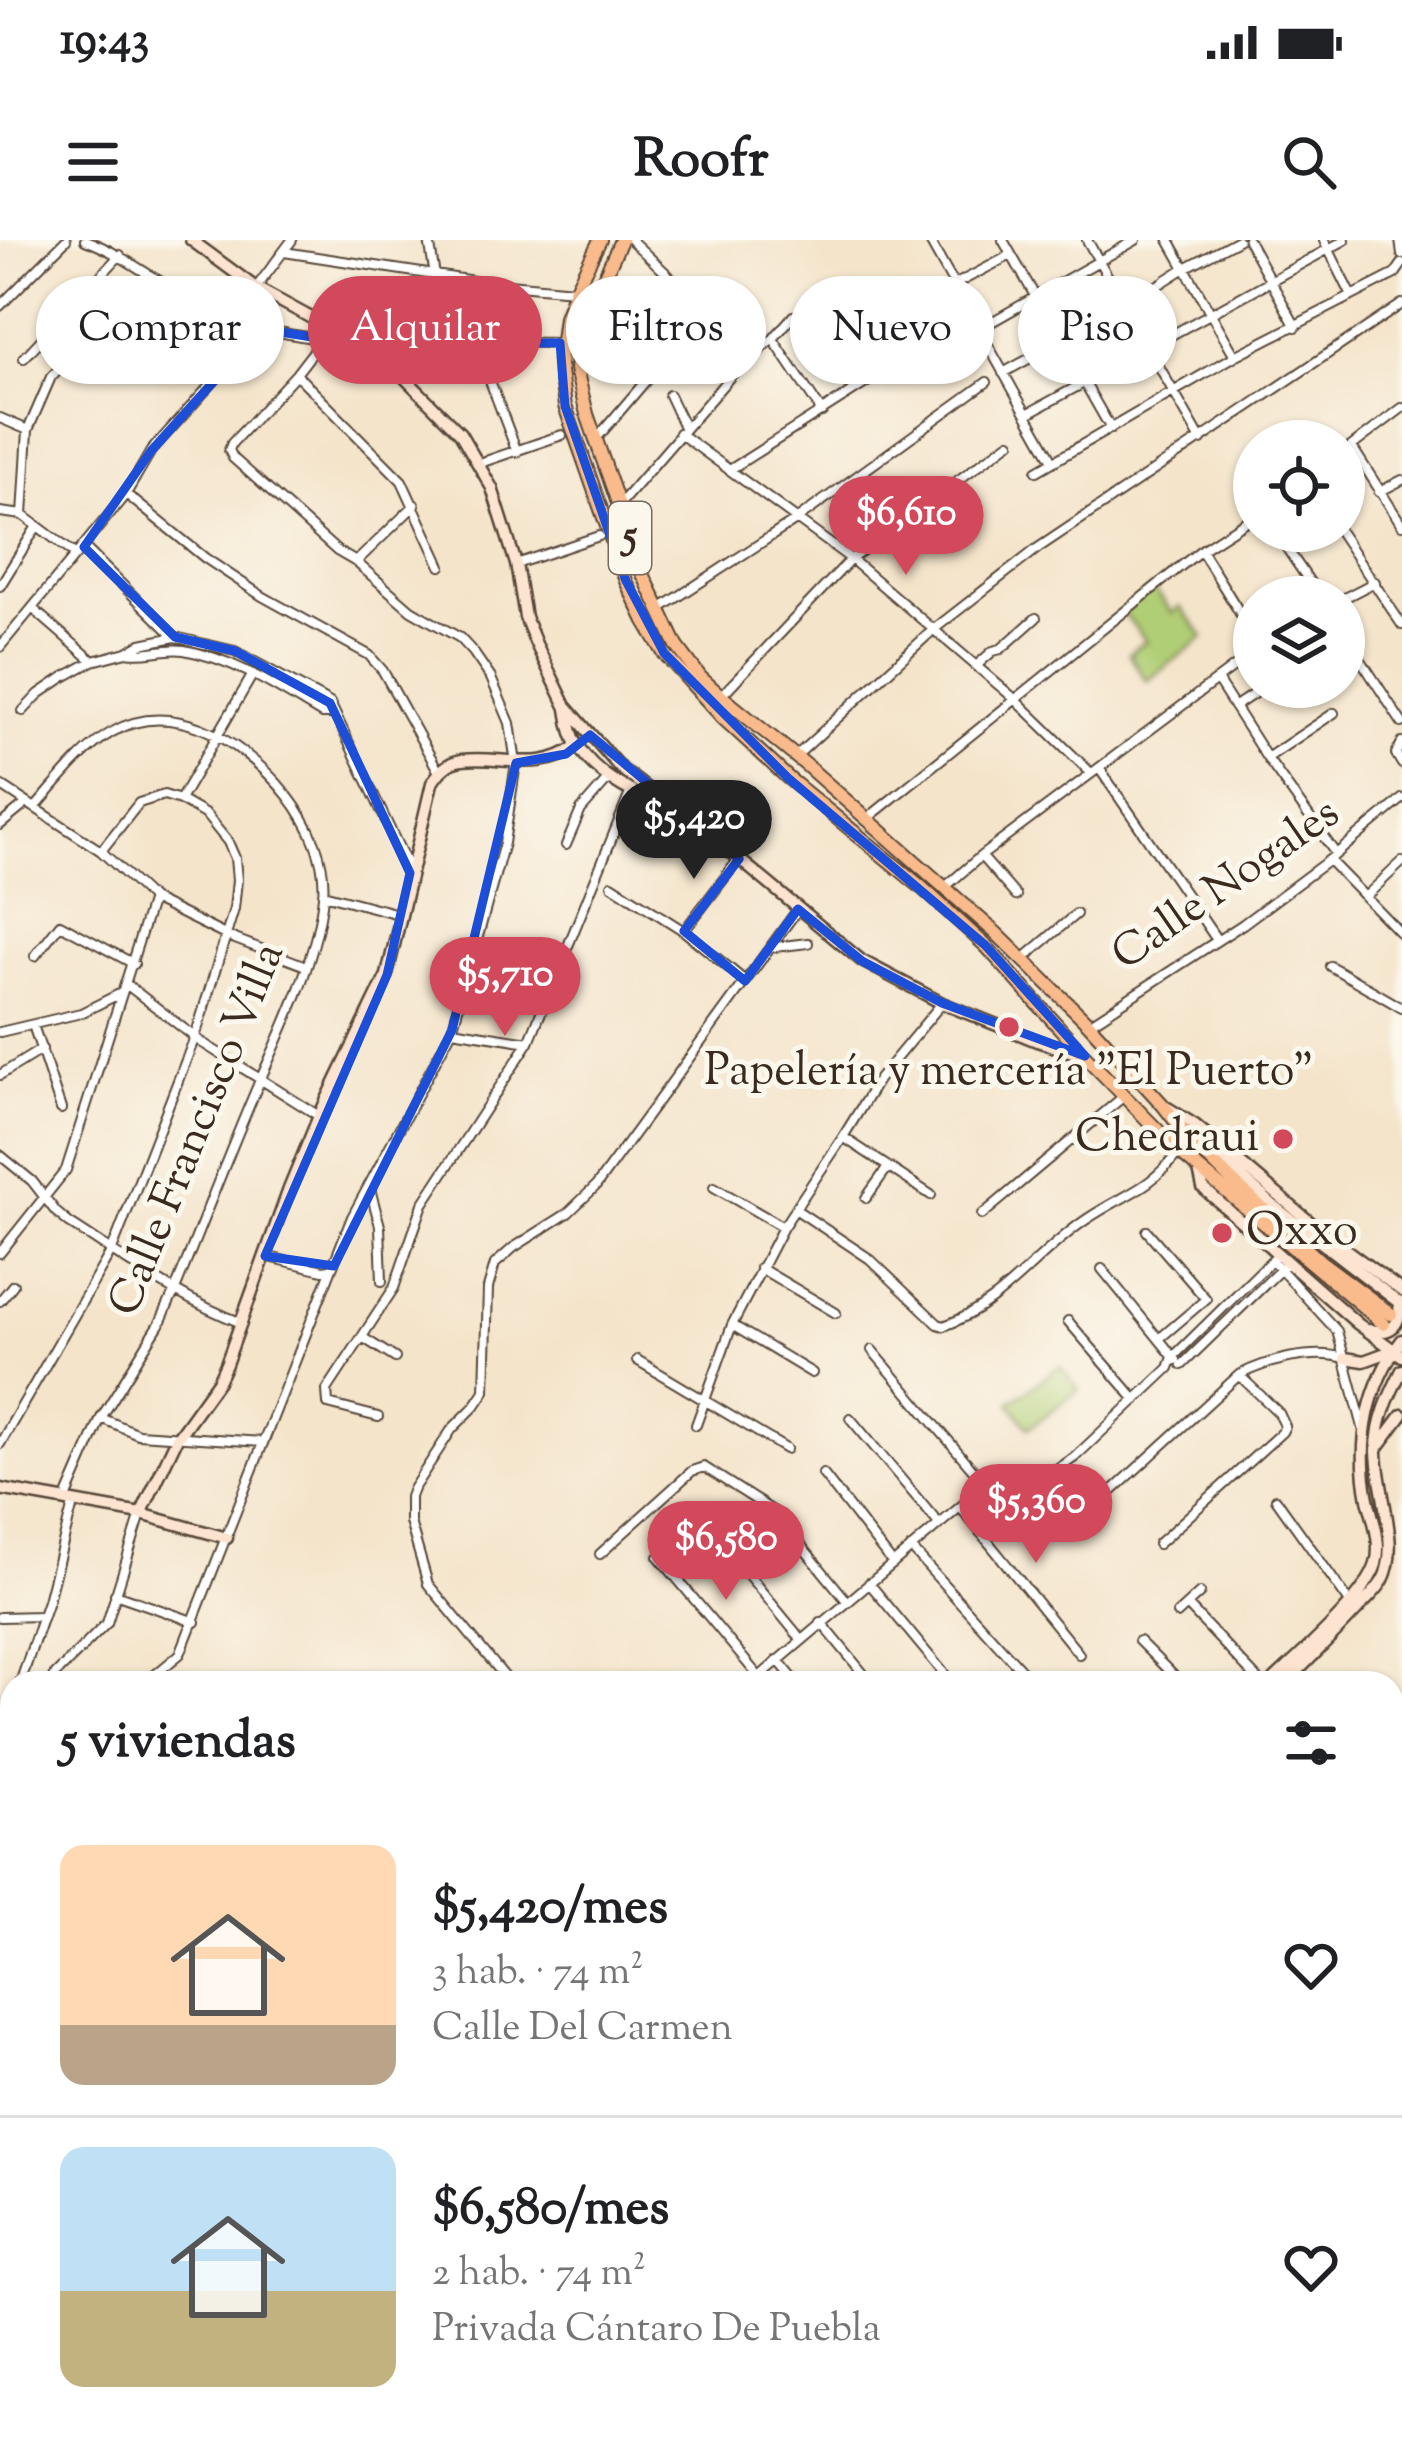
<!DOCTYPE html>
<html lang="es">
<head>
<meta charset="utf-8">
<style>
  :root { --surface:#fff; --page:#f2f2f2; --text:#202124; --muted:#757577; --line:#e0e0e0; --accent:#d1495b }
  body { margin:0; font-family:"Sorts Mill Goudy",serif; background:var(--page); color:var(--text); height:100vh; display:flex; flex-direction:column; font-size:45px; white-space:nowrap }
  * { box-sizing:border-box; margin:0 }
  p { font-size:39px; color:var(--muted) }
  .icon { flex:none; width:66px; height:66px; fill:none; stroke:currentColor; stroke-width:2; stroke-linecap:round; stroke-linejoin:round }
  .map { position:relative; flex:1; overflow:hidden }
  .details { position:absolute; left:0px; top:1431px; width:1404px; height:768px; display:flex; flex-direction:column; background:var(--surface); border-radius:36px 36px 0 0; box-shadow:0 3px 9px #0004 }
  .details>* { flex:none }
  .hud { position:absolute; left:36px; top:36px; width:1332px; height:108px; display:flex; gap:24px }
  .buttons { position:absolute; left:1233px; top:180px; display:grid; gap:24px }
  .buttons a { display:grid; place-items:center; width:132px; height:132px; border-radius:50%; background:var(--surface); box-shadow:0 3px 9px #0004; font-size:60px }
  .price { position:absolute; translate:-50% -102px; padding:0 27px; border-radius:42px; background:var(--accent); color:#fff; font-size:39px; line-height:78px; filter:drop-shadow(0 3px 6px #0008) }
  .price::after { content:''; position:absolute; left:50%; top:72px; width:36px; height:27px; margin-left:-18px; background:inherit; clip-path:polygon(0 0,100% 0,50% 100%) }
  .price.current { background:#222; color:#fff }
  ul { padding:0; list-style:none }
  li { display:flex; align-items:center; gap:36px; height:300px; padding:0 60px }
  li+li { border-top:3px solid var(--line) }
  li span { display:grid; place-items:center; flex:none; width:336px; height:240px; border-radius:24px; color:#555 }
  li>.icon { margin-inline-start:auto }
  span .icon { width:144px; height:144px; fill:#fffc; stroke-width:1 }
  li b { font-size:51px }
  h2 { display:flex; justify-content:space-between; align-items:center; height:144px; padding:0 60px; font-size:51px }
  .tag { padding:0 42px; border-radius:54px; background:var(--surface); box-shadow:0 3px 9px #0004; font-size:42px; line-height:108px }
  .tag.current { background:var(--accent); color:#fff }
  .status { display:flex; justify-content:space-between; align-items:center; height:84px; padding:0 60px; background:var(--surface); direction:ltr }
  .status svg { height:33px; fill:currentColor }
  header { display:flex; justify-content:space-between; align-items:center; height:156px; padding:0 60px; background:var(--surface); font-size:54px; font-weight:700 }
  .map>svg:first-child { display:block }
  .green { fill:#b0ce74; stroke:#767c49; stroke-width:3 }
  .lines { fill:none; stroke-linecap:round; stroke-linejoin:round }
  .street-casing { stroke:#574638; stroke-width:12 }
  .secondary-casing { stroke:#574638; stroke-width:15 }
  .primary-casing { stroke:#574638; stroke-width:16 }
  .street { stroke:#fff; stroke-width:8 }
  .secondary { stroke:#fde4d1; stroke-width:10 }
  .primary { stroke:#fabb8c; stroke-width:12 }
  .marked { fill:none; stroke:#1d4ed8; stroke-width:9; stroke-linejoin:round }
  .poi-dot { fill:#d1495b; stroke:#fbf7ec; stroke-width:4.5 }
  .labels { text-anchor:middle; dominant-baseline:central; stroke-width:10; stroke-linejoin:round; paint-order:stroke }
  .shield { fill:#fbf7ec; stroke:#75685c; stroke-width:3 }
  .shield-label { font-size:42px; font-weight:bold; fill:#3b2a1e }
  .street-label { font-size:45px; fill:#3b2a1e; stroke:#fbf7ec }
  .poi-label { font-size:45px; fill:#3b2a1e; stroke:#fbf7ec }
</style>
</head>
<body>
<div class="status"><b>19:43</b><svg viewBox="0 0 49 12"><path d="M0 12V9h3v3zM5 12V6h3v6zM10 12V3h3v9zM15 12V0h3v12zM26 1h20v11H26zM47 4h2v5h-2z"/></svg></div>
<header><svg class="icon" aria-label="menu" viewBox="0 0 24 24"><path d="M4 6h16M4 12h16M4 18h16"/></svg>Roofr<svg class="icon" aria-label="search" viewBox="0 0 24 24"><circle cx="10" cy="10" r="6"/><path d="M15 15l6 6"/></svg></header>
<div class="map">
<svg width="1402" height="2199" viewBox="0 0 1402 2199">
  <rect width="100%" height="100%" fill="#fbf7ec"/>
  <filter id="ink" filterUnits="userSpaceOnUse"><feTurbulence type="fractalNoise" baseFrequency=".00833" numOctaves="2"/><feDisplacementMap in="SourceGraphic" scale="24" xChannelSelector="R" yChannelSelector="G"/><feConvolveMatrix kernelMatrix="1 2 1 2 8 2 1 2 1" color-interpolation-filters="sRGB"/></filter>
  <filter id="wash" filterUnits="userSpaceOnUse"><feTurbulence type="fractalNoise" baseFrequency=".004" numOctaves="4" result="noise"/><feDisplacementMap in="SourceGraphic" scale="48" xChannelSelector="R" yChannelSelector="G"/><feGaussianBlur stdDeviation="2.7" result="paint"/><feColorMatrix in="noise" values="0 0 0 0 0 0 0 0 0 0 0 0 0 0 0 0 0 1.4 0 .05"/><feComposite in="paint" operator="in"/></filter>
  <g filter="url(#wash)">
    <rect width="100%" height="100%" fill="#f4e4ca"/>
    <path class="green" d="M1153,348l19,25 8,-6 24,30 -57,44 -18,-27 17,-13 -23,-29z
      M1060,1126l19,24 -50,38 -19,-25z"/>
  </g>
  <g filter="url(#ink)">
    <g class="lines">
      <defs>
        <path id="street" d="M85,0c25,9 44,22 66,36 42,25 90,49 138,58 13,2 24,5 37,4
          M429,0l6,36
          M631,0l71,67 33,64
          M929,0l124,221
          M1003,0l108,189
          M1087,0l114,200
          M1169,0l66,116
          M1248,0l48,87
          M1324,0l28,56
          M1400,0l2,15
          M284,12l190,29 100,9
          M954,45l57,-30
          M256,48l36,-48
          M0,66l66,-66
          M979,89l157,-89
          M773,99l49,73
          M719,100l34,-31
          M360,104l16,-4 184,3
          M24,118l96,-103
          M577,128l61,-61
          M1003,133l122,-67 60,-38 53,-28
          M296,134l106,107 39,85
          M490,141l27,71
          M669,155l15,32
          M1027,174l318,-174
          M0,178l28,12
          M679,193l172,126 165,141 75,73
          M597,198l58,-68
          M1352,207l50,78
          M1344,212l58,-44
          M480,223l82,-28
          M731,229l215,-137
          M1037,231l198,-115 160,-82 7,-10
          M1379,252l23,-12
          M126,254l79,64 57,38 107,59 14,16 56,101
          M620,264l115,-133 38,-32 20,-23
          M0,272l23,3
          M23,275l5,-85 23,-53 97,-103
          M23,275l53,40
          M1275,291l45,66
          M1339,291l63,94
          M84,307l90,89
          M1201,310l53,86
          M356,322l59,-57
          M516,324l83,-28
          M0,346l37,-60
          M1344,358l31,-16
          M32,368l61,53
          M658,370l138,-90 191,-138
          M1344,394l58,89
          M0,407l126,-153 25,-43 110,-122
          M127,412c20,4 37,-5 57,-2 51,9 94,38 138,64h13
          M976,426l17,-15 8,-2 35,-31
          M1217,440l50,78 69,96
          M722,455l129,-136 159,-117
          M1234,467l30,-20
          M23,471l16,-17 25,-17 29,-16 34,-9 14,-8 34,-7 60,14 95,52 80,168
          M1402,503l-6,11 6,10
          M795,517l138,-127 105,-82 364,-244
          M1267,518l67,-45
          M1099,528l118,172
          M0,545l101,66 51,48 75,37 79,30
          M180,560l73,-126
          M35,568c47,-54 86,-111 166,-80 60,24 129,99 122,168 -6,61 -37,126 -62,182 -30,69 -57,141 -86,212l-15,33 -59,95 -36,83
          M868,578l333,-268 53,-34
          M0,585l27,-22
          M566,605l15,-35 28,-32
          M981,616l35,40
          M1329,620l73,75
          M612,645l72,46 61,50
          M945,647l36,-31 273,-204
          M323,654l79,21
          M1365,657l37,-35
          M684,691l55,-72
          M774,707l34,-4
          M35,716l25,-32 74,40
          M1023,719l53,-45
          M1330,726l72,42
          M126,744l75,58 118,74
          M1089,784l154,-100 86,-64 73,-61
          M33,785l28,84
          M452,790l77,12
          M0,792l81,-19 40,-20
          M0,835l42,-26
          M843,897l88,58
          M0,915l32,26 24,31 13,11c55,35 111,77 173,100
          M369,945l11,41 2,55
          M714,947l69,40
          M866,958l22,-31
          M795,969l75,50 68,65 6,2c59,-21 93,-74 143,-107 38,-26 60,-27 91,-66
          M982,975l142,-119
          M1147,991l59,68 -47,40
          M0,1013l66,-83 86,-271
          M265,1016l58,14 7,-1
          M1272,1020l65,71 27,100
          M760,1028l76,45
          M1102,1029l74,91
          M0,1061l13,-16
          M1068,1081l68,79
          M732,1085l80,48
          M362,1097l33,21
          M872,1110l114,135
          M637,1120l149,89
          M1182,1125l102,-99
          M378,1177l-50,-13 -1,-14 67,-102 29,-84 106,-162 102,-251
          M101,1178l37,16 125,8
          M850,1178l89,106
          M696,1185l36,-100 51,-98 60,-90 35,-57 64,-77
          M0,1204l112,-194 83,-213 39,-128 3,-29 -2,-22 -7,-16 -22,-27 -26,-15 -16,-5 -25,8 -38,48
          M1048,1232l34,41
          M823,1234l70,90
          M1276,1259l74,104
          M1099,1263l140,-128c30,-15 73,-26 106,-17
          M960,1267l119,147
          M707,1285l94,114
          M1158,1304l124,-112 3,-6 -6,-13 -40,-38
          M911,1308l122,135
          M600,1314l92,-83 12,-4 69,44 74,90
          M659,1317l100,120 227,-192 13,-6 59,-10 17,-12 94,-89 4,-11 105,-103
          M869,1343l83,100
          M115,1354l80,28
          M1187,1365l74,78
          M1177,1374l23,-21
          M0,1377l42,-1
          M821,1382l50,61
          M1139,1401l42,42
          M778,1420l19,23
          M1095,1440l3,3
          M20,1443l28,-82 25,-97
          M50,1443l4,-7 53,-53 34,-109
          M145,1443l35,-29 172,-437 100,-187 52,-187 12,-80 -6,-40 -19,-45 -18,-26 -13,-14 -49,-28 -55,-48 -19,-11 -104,-93 -4,-8 3,-7 64,-69 27,-35
          M510,1443l-82,-99 -18,-62v-25l3,-8 39,-60 23,-23 10,-15 3,-103 7,-24 18,-16 55,-35 28,-27 202,-277
          M0,1499l12,-32
          M0,1653l12,-6
          M0,1862l12,-6
          M588,2199l7,-12"/>
        <path id="secondary" d="M191,0l65,48 116,63 32,26 56,56 32,55 24,76 9,53 11,27 30,62 54,62 119,91 123,102 80,42 95,38 48,15
          M567,469c2,12 4,26 11,37 16,26 50,47 79,55
          M1168,868l27,17 127,107 80,59
          M1198,894l3,7 74,66 127,98
          M1199,930l4,18 155,136 44,32
          M1370,1090c22,5 32,-6 29,-28
          M1345,1118l19,3 30,-11
          M1379,1206l23,-31
          M0,1249l141,25 86,24
          M141,1274l36,-76 41,-57 8,-17 63,-175 30,-73 68,-141 45,-192c7,-11 15,-21 30,-23 40,-5 79,14 115,-14
          M1271,1443c27,-26 95,-85 105,-119 6,-21 -3,-44 -8,-65 -11,-56 -1,-113 34,-159
          M1286,1443c24,-25 49,-49 72,-74 8,-9 19,-18 25,-29 18,-34 -6,-91 -6,-130 0,-29 12,-54 25,-80
          M0,1590h12
          M0,1629h12"/>
        <path id="primary" d="M600,0l-25,50 -10,27 -6,48 6,41 61,175 19,40 19,32 59,65 65,60 132,108 65,59 100,111 94,96 205,172
          M621,0l-42,93 -3,36 11,45 55,158 35,74 24,32 20,18 85,69 190,168 93,91 74,81 28,36 42,41 87,79 71,53"/>
      </defs>
      <use href="#street" class="street-casing"/>
      <use href="#secondary" class="secondary-casing"/>
      <use href="#primary" class="primary-casing"/>
      <use href="#street" class="street"/>
      <use href="#secondary" class="secondary"/>
      <use href="#primary" class="primary"/>
    </g>
  </g>
  <path class="marked" d="M261,89l64,10 13,-8 20,12h202l5,63 61,175 38,72 124,125 197,167 100,111 -143,-53 -80,-42 -64,-52 -53,72 -61,-50 55,-72 -149,-124 -24,19 -50,9 -64,267 -118,236 -69,-10 122,-281 23,-102 -80,-170 -95,-52 -60,-14 -91,-90 67,-96z"/>
  <g class="poi-dot">
    <circle cx="1009" cy="787" r="12"/>
    <circle cx="1283" cy="899" r="12"/>
    <circle cx="1222" cy="993" r="12"/>
  </g>
  <g class="labels">
    <rect class="shield" x="609" y="262" width="42" height="72" rx="9"/>
    <g class="shield-label">
      <text x="630" y="298">5</text>
    </g>
    <g class="street-label">
      <text transform="translate(1227 646) rotate(-35)">Calle Nogales</text>
      <text transform="translate(199 890) rotate(-68)">Calle Francisco Villa</text>
    </g>
    <g class="poi-label">
      <text x="1009" y="833">Papelería y mercería "El Puerto"</text>
      <text x="1259" y="899" text-anchor="end">Chedraui</text>
      <text x="1246" y="993" text-anchor="start">Oxxo</text>
    </g>
  </g>
</svg>
<div class="buttons">
<a><svg class="icon" aria-label="locate" viewBox="0 0 24 24"><circle cx="12" cy="12" r="6"/><path d="M12 2v4M12 18v4M2 12h4M18 12h4"/></svg></a>
<a><svg class="icon" aria-label="layers" viewBox="0 0 24 24"><path d="M12 4l9 5-9 5-9-5zM3 14l9 5 9-5"/></svg></a>
</div>
<b class="price" style="left:906px;top:338px">$6,610</b>
<b class="price current" style="left:694px;top:642px">$5,420</b>
<b class="price" style="left:505px;top:799px">$5,710</b>
<b class="price" style="left:1036px;top:1326px">$5,360</b>
<b class="price" style="left:726px;top:1363px">$6,580</b>
<div class="hud">
<a class="tag">Comprar</a>
<a class="tag current">Alquilar</a>
<a class="tag">Filtros</a>
<a class="tag">Nuevo</a>
<a class="tag">Piso</a>
</div>
<section class="details">
<h2>5 viviendas<svg class="icon" aria-label="filters" viewBox="0 0 24 24"><path d="M4 7h16M4 17h16"/><circle cx="9" cy="7" r="2"/><circle cx="15" cy="17" r="2"/></svg></h2>
<ul>
<li><span style="background:linear-gradient(#ffd9b3 75%,#b9a48a 0)"><svg class="icon" aria-label="home" viewBox="0 0 24 24"><path d="M3 11l9-7 9 7M6 9v11h12V9"/></svg></span><div><b>$5,420/mes</b><p>3 hab. · 74 m²</p><p>Calle Del Carmen</p></div><svg class="icon" aria-label="heart" viewBox="0 0 24 24"><path d="M12 20l-8-8c-3-5 5-10 8-4 3-6 11-1 8 4z"/></svg></li>
<li><span style="background:linear-gradient(#bfe0f5 60%,#c2b280 0)"><svg class="icon" aria-label="home" viewBox="0 0 24 24"><path d="M3 11l9-7 9 7M6 9v11h12V9"/></svg></span><div><b>$6,580/mes</b><p>2 hab. · 74 m²</p><p>Privada Cántaro De Puebla</p></div><svg class="icon" aria-label="heart" viewBox="0 0 24 24"><path d="M12 20l-8-8c-3-5 5-10 8-4 3-6 11-1 8 4z"/></svg></li>
</ul>
</section>
</div>
</body>
</html>
